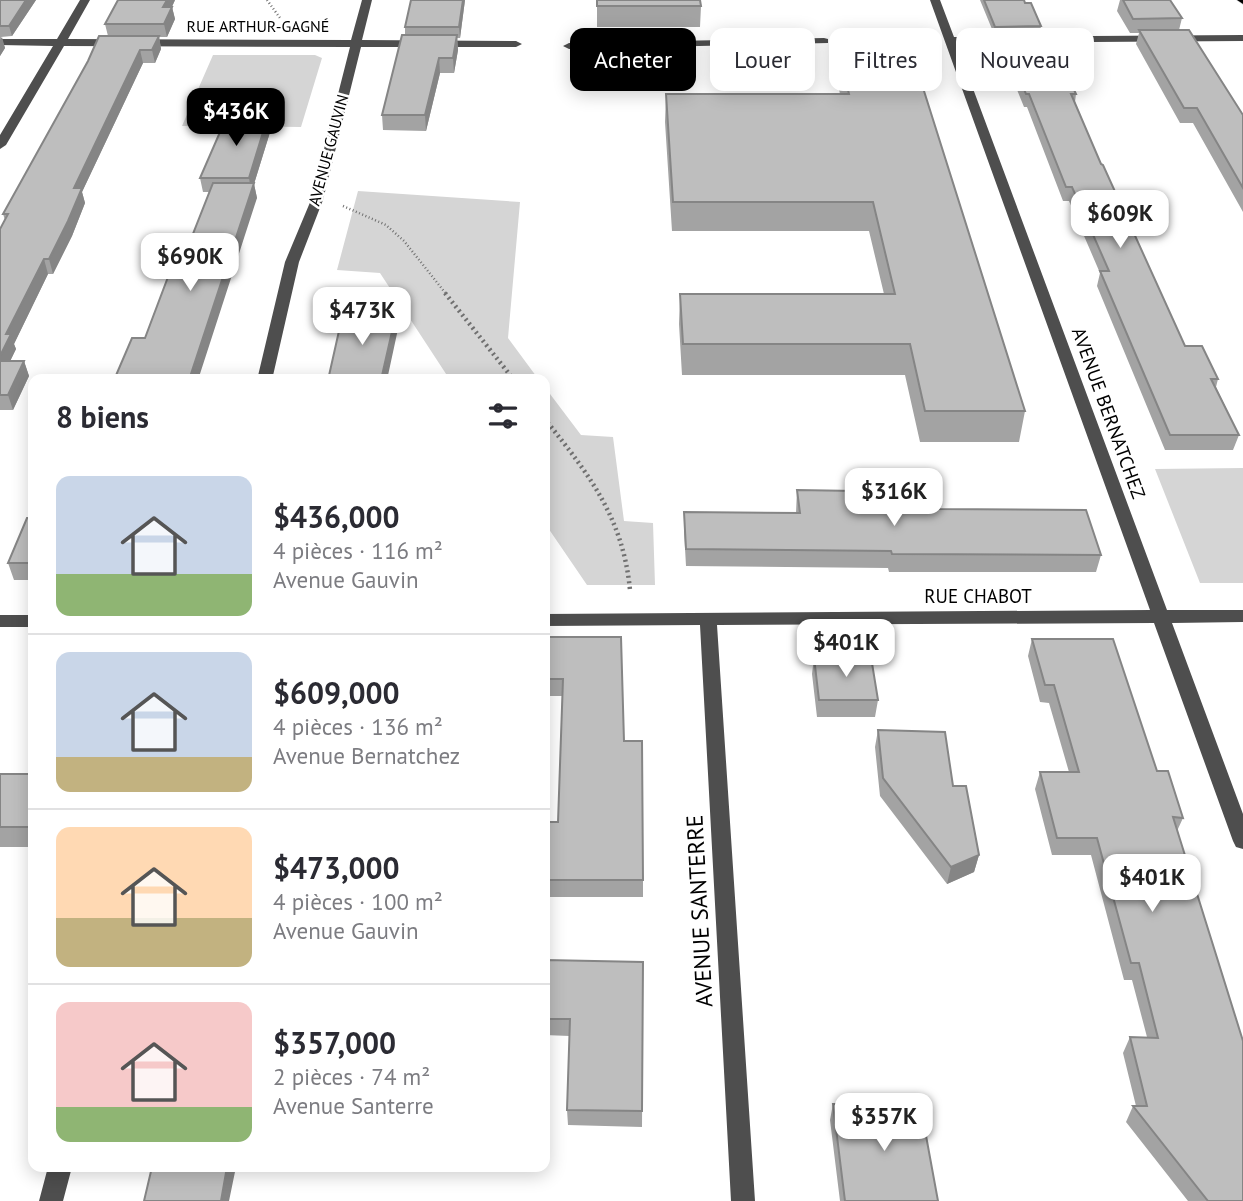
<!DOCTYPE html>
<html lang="fr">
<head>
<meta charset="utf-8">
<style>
  :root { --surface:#fff; --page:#f7f7f7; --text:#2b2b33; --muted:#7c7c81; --line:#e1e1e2; --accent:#000 }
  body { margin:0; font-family:"PT Sans",sans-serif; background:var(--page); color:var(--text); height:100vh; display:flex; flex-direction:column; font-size:26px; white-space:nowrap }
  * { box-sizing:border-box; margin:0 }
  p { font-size:23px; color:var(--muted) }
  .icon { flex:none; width:38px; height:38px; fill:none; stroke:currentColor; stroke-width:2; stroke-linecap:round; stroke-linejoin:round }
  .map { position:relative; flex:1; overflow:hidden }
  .panel { position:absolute; left:28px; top:374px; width:522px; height:798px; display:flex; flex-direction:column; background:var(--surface); border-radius:14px; box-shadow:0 4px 18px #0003 }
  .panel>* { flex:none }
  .hud { position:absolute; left:570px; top:28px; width:567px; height:63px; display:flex; gap:14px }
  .price { position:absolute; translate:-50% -60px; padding:0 16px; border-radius:14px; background:#fff; color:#222; font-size:23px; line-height:46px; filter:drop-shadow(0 2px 4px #0008) }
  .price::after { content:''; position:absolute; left:50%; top:42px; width:21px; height:16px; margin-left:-10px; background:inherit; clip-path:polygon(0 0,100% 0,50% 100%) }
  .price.selected { background:var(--accent); color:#fff }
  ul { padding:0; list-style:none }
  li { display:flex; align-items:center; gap:21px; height:175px; padding:0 28px }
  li+li { border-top:2px solid var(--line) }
  li span { display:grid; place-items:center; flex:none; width:196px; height:140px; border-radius:14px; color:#555 }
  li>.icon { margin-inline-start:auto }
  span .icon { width:84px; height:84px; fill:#fffc; stroke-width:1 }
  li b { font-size:30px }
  h2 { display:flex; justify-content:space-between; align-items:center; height:84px; padding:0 28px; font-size:30px }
  .tag { padding:0 24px; border-radius:14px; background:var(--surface); box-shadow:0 4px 18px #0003; font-size:24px; line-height:63px }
  .tag.selected { background:var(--accent); color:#fff }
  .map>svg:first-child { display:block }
  .green { fill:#d5d5d5 }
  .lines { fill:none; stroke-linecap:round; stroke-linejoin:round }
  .major-casing { stroke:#dbdbdb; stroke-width:1 }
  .path-far1 { stroke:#707070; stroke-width:2.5; stroke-dasharray:1 2.5; stroke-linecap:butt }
  .path { stroke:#707070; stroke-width:4.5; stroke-dasharray:2 3.5; stroke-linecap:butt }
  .minor { fill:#4e4e4e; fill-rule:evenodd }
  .major { fill:#000; fill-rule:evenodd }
  .wall { fill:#a3a3a3 }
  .shaded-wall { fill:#858585 }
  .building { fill:#bebebe; stroke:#858585; stroke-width:2 }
  .labels { text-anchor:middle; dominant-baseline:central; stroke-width:5; stroke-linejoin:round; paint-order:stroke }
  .far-street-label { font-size:16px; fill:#000; stroke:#fff }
  .street-label { font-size:19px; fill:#000; stroke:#fff }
  .near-street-label { font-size:23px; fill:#000; stroke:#fff }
</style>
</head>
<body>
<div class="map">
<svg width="1243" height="1201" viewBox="0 0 1243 1201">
  <rect width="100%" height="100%" fill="#fff"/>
  <path class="green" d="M213,55h102l7,3 -21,69 -119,-1z
    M358,191l162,11 -12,136 31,42h-89l-70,-107 -43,-3z
    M544,386l37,49 32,2 11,84 29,2 2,62h-68l-43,-63z
    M1243,468v115h-43l-45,-114z"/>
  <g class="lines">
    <defs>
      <path id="major" d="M1237,0h6v4z"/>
    </defs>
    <use href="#major" class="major-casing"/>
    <path class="path-far1" d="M267,0l13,18
      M343,206l43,19 18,16 43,54"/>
    <path class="path" d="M445,293l69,87
      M544,418c44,55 79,99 86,172"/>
    <path class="minor" d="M80,0h10l-22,39 283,1 11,-40h10l-10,40 154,1 6,3 -6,3h-155l-38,153 -24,62 -27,118h-15l28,-118 26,-62 39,-153 -286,-1 -58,99 -6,4v-14l53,-89 -53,-1v-6h57z
      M930,0h10l14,37 289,-2v6l-287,2 211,567h76v12l-71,1 71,191v35l-7,-2 -3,-6 -79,-218 -437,2 38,576h-24l-31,-576 -156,1v-12l606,-4z
      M824,38l4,1v4l-259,6 -6,-3 6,-3z
      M0,615h33v12h-33z
      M48,1167h24l-9,34h-24z"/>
    <use href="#major" class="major"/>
  </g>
  <path class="wall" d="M0,0h36l-24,36 -11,1 4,11 -5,8z
    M175,0l-3,7 3,12 -8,18h-8l2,12 -6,14h-12l-61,129 3,11 -13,33 -19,38h-5l-34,70 2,5 -6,12h14l5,15 -16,34h-13v-181l5,-9 -2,-6 105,-178 -3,-12z
    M465,0l-5,38h-3l1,12 -4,23h-14l-14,58 -43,-1 -1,-15 23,-80v-8z
    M597,0l104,6 -1,21h-103z
    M980,0h44l17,26 -1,6 36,62 -1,8 26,62 84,182 33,33 -2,8 23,48 -6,15h-68l-68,-164 3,-13 -31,-72h-6l-36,-94h-3l-25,-62 2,-11h-7z
    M1120,0h50l12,18 -3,12 64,85v97l-50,-89h-13l-44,-79 3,-11h-9l-13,-22z
    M839,53l186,358 -6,31h-99l-15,-67h-223l-3,-51 1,-30h204l-15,-63h-197l-7,-109 1,-28h174l-3,-14z
    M271,129l-17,55 3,14 -112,140 31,-61 33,-85h-6l-3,-14z
    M797,490l138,19 166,46 -5,17h-207l-1,-4 -202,-2 -2,-36v-18l112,1z
    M33,518v62h-19l-6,-17z
    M544,637l80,104 19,139v17h-99v-75h14l4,-126h-18z
    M1032,639l125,132 26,47 -6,13 66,370h-55l-62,-79 7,-16h3l-13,-53 7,-16h17l-15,-57h-8l-33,-125h-39l-17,-66 5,-17h29l-20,-69 -9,-1 -12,-46z
    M814,657l64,43 -3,17h-58l-5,-43z
    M878,730l75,56 26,69 -5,17 -27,12 -67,-88 -5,-49z
    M0,774h33v73h-33z
    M643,962l-1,165 -74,-2 -1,-15 3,-74 -26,-1v-62z
    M833,1104l105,97h-98l-10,-81z"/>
  <path class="shaded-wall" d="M26,0h10l-24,36 -3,-10z
    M167,0h8l-9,19 -3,-12z
    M463,0h2l-5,38 -1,-11z
    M172,7l3,12 -8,18 -3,-13z
    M457,35l1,15 -4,23 -1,-15z
    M159,36l2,13 -6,14 -3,-13z
    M2,37l3,11 -5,8v-16z
    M140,50l3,13 -61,129 3,11 -13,33 -19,38 -4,-15 25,-71z
    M439,58l1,15 -14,58 -1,-16z
    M268,116l3,13 -17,55 3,14 -59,182h-9l62,-189 -2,-13z
    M44,259l4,15 -34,70 2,5 -13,27 -3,-9v-11l6,-22z
    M396,314l2,15 -11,51h-6z
    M24,361l5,15 -16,34 -5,-15z
    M979,855l-5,17 -27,12 4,-17z
    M227,1167h9l-7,34h-8z"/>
  <path class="building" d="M0,0h26l-17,26h-9z
    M118,0h49l-4,7h9l-8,17h-59z
    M411,0h52l-4,27h-54z
    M597,0h103l1,6h-104z
    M984,0h40l1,3h6l10,23 -46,1z
    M1123,0h47l12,18 -49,1z
    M1139,30h50l54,85v73l-46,-80h-13z
    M1001,32h47l28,62h-5l30,70 2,1 82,181h17l16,33h-7l28,56h-69l-70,-164h9l-37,-84h-6l-37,-93h-3z
    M402,35h55l-4,23h-14l-14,57h-43z
    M99,36h60l-7,14h-12l-66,138h8l-14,33 -19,38h-5l-38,75h5l-11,22v-127l8,-15h-5l85,-153z
    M839,53h73l113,358h-100l-15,-67h-227l-3,-50h215l-22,-92h-200l-7,-108h183z
    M227,116h41l-19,62h-49z
    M213,183h41l-65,197h-75l18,-42h13l23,-61h8z
    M343,313l53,1 -15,66h-53z
    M0,361h24l-16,34h-8z
    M797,490l58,1 1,7h77l2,11 151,1 15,45 -209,-1 -1,-3 -205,-2 -2,-37 116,1z
    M27,518h6v45h-25z
    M544,637h77l3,104h18l1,139h-99v-58h14l5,-143h-19z
    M1032,639h81l44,132h11l15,47 -10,-1 70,224v160h-35l-75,-95h14l-17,-69 28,1 -19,-75h-8l-34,-125h-40l-17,-66h39l-25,-87h-9z
    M814,657h57l7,43h-59z
    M878,730l67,2 8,54h13l13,69 -28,12 -68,-89z
    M0,774h33v53h-33z
    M545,960l98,2 -1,149 -75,-1 3,-91h-26z
    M920,1103l18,98h-93l-12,-97z
    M152,1167h75l-6,34h-77z"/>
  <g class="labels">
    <g class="far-street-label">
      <text x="258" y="26">RUE ARTHUR-GAGNÉ</text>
      <text transform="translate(328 150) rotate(-75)">AVENUE GAUVIN</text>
    </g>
    <g class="street-label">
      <text transform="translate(1109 413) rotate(70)">AVENUE BERNATCHEZ</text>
      <text x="978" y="596">RUE CHABOT</text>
    </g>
    <g class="near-street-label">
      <text transform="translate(699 911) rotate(-93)">AVENUE SANTERRE</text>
    </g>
  </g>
</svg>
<b class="price selected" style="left:236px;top:148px">$436K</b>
<b class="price" style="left:1120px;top:250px">$609K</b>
<b class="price" style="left:190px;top:293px">$690K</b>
<b class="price" style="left:362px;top:347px">$473K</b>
<b class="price" style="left:894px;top:528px">$316K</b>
<b class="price" style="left:846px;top:679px">$401K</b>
<b class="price" style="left:1152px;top:914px">$401K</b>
<b class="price" style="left:884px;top:1153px">$357K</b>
<div class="hud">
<a class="tag selected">Acheter</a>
<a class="tag">Louer</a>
<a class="tag">Filtres</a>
<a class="tag">Nouveau</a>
</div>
<section class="panel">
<h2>8 biens<svg class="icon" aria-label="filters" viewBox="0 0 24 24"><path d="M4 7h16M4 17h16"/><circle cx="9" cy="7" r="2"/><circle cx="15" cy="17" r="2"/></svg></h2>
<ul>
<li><span style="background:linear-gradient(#c9d6e8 70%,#8fb573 0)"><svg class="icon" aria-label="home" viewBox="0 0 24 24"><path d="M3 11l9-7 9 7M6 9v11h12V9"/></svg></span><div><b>$436,000</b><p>4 pièces · 116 m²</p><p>Avenue Gauvin</p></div></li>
<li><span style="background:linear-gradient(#c9d6e8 75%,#c2b280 0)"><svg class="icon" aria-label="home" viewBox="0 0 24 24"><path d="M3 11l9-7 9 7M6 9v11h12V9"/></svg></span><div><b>$609,000</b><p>4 pièces · 136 m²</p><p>Avenue Bernatchez</p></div></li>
<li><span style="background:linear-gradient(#ffd9b3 65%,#c2b280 0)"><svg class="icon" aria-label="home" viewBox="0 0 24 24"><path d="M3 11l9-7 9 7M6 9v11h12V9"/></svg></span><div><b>$473,000</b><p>4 pièces · 100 m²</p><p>Avenue Gauvin</p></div></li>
<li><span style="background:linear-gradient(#f6c9c9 75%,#8fb573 0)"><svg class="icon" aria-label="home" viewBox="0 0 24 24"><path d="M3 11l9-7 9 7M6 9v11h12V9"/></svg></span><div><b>$357,000</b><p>2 pièces · 74 m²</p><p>Avenue Santerre</p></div></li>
</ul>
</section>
</div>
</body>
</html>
